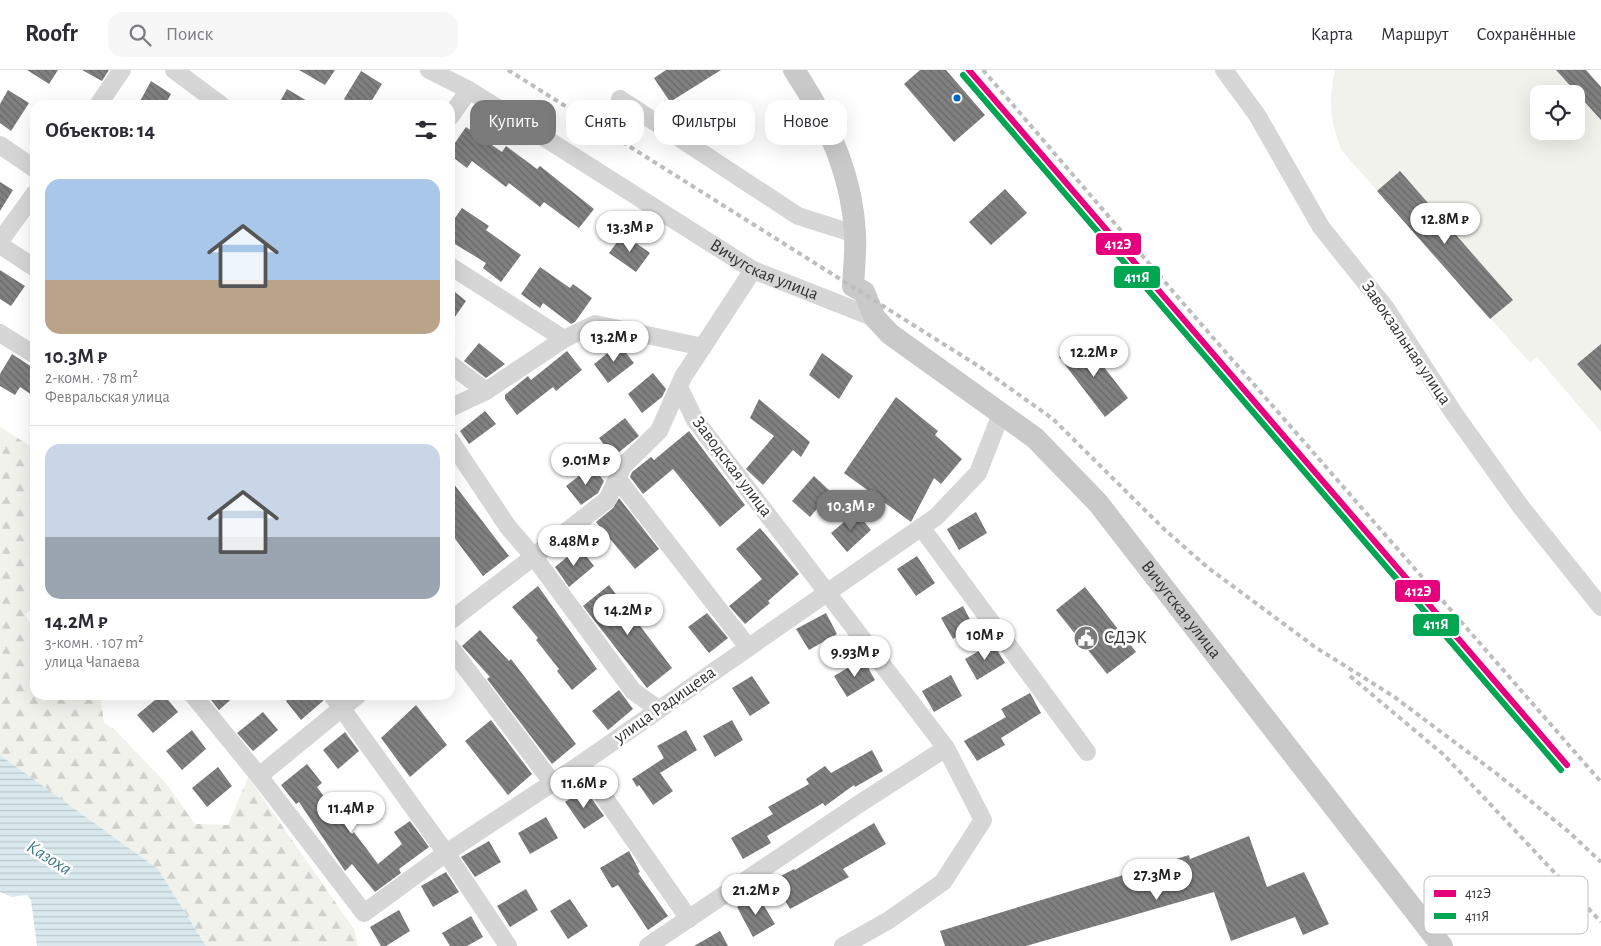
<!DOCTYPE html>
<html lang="ru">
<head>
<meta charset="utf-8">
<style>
  :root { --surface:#fff; --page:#f7f7f7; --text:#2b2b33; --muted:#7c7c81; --line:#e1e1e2; --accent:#7a7a7a }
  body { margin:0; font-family:"Alegreya Sans",sans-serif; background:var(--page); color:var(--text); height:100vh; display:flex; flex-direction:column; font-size:19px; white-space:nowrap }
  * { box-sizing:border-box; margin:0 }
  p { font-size:16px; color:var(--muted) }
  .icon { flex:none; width:28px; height:28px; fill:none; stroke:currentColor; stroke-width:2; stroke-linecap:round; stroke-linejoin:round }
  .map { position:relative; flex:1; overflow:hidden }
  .drawer { position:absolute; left:30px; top:30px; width:425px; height:600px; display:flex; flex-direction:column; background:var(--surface); border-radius:15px; box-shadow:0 5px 20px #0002 }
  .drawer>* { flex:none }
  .top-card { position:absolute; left:470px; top:30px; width:475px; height:45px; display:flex; gap:10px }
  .tools { position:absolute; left:1530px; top:15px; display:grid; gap:10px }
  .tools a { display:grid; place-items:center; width:55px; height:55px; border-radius:10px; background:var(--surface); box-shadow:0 5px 20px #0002; font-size:25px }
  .price { position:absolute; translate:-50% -42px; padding:0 11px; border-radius:18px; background:#fff; color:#222; font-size:16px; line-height:32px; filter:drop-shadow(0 1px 2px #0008) }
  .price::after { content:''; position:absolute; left:50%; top:30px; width:15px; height:11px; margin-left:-8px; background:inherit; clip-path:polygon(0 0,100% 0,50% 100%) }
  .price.selected { background:var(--accent); color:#fff }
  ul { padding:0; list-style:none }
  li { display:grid; align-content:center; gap:10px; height:265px; padding:0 15px }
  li+li { border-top:1px solid var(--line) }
  li span { display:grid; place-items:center; height:155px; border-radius:15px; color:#555 }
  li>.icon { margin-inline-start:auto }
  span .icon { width:90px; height:90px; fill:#fffc; stroke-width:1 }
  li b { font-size:21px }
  h2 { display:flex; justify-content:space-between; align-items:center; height:60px; padding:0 15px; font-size:21px }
  .chip { padding:0 18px; border-radius:15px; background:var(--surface); box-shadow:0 5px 20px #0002; font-size:18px; line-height:45px }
  .chip.selected { background:var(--accent); color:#fff }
  header { display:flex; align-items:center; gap:30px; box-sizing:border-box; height:70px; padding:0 25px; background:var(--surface); border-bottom:1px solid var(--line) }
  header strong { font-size:24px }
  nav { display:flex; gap:28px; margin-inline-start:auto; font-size:18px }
  .search { width:350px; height:45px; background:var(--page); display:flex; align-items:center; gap:12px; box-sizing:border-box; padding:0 18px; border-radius:15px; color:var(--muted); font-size:19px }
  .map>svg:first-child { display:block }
  .forest { fill:url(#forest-firs) }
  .garden { fill:#f1f2ec; fill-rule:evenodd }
  .water { fill:url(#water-rules) }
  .building { fill:url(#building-back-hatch) }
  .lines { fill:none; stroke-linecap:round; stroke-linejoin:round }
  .minor { stroke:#d6d6d6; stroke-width:18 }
  .major { stroke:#c9c9c9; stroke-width:22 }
  .rail { stroke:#bebebe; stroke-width:4; stroke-dasharray:5 4; stroke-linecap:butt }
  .rail-1-casing { stroke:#fff; stroke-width:10 }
  .rail-2-casing { stroke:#fff; stroke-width:10 }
  .rail-1 { stroke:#e5007d; stroke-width:6 }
  .rail-2 { stroke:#00a651; stroke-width:6 }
  .bus-dot { fill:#0065bd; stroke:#fff; stroke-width:2 }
  .labels { text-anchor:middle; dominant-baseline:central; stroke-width:5; stroke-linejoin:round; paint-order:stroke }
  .street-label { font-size:18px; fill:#323232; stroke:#fff }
  .poi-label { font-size:18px; fill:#323232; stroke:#fff; text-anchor:start }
  .water-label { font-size:19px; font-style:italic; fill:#457b87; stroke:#fff }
  .key { fill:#fff; stroke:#c2c2c2; stroke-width:1 }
  .key-label { font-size:14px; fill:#323232 }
  .line-badge { stroke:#fff; stroke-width:2 }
  .badge-label { font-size:14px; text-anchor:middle; font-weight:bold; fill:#fff }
</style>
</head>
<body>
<header>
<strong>Roofr</strong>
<div class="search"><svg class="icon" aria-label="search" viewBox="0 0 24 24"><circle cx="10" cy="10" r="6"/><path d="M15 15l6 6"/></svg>Поиск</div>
<nav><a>Карта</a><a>Маршрут</a><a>Сохранённые</a></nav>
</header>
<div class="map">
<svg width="1601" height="876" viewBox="0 0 1601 876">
  <defs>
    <pattern id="forest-firs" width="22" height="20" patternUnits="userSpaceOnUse" patternTransform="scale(1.25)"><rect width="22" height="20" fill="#f1f2ec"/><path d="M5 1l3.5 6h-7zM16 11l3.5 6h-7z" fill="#cfd0cb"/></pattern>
    <pattern id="water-rules" width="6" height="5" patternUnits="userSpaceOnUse" patternTransform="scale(1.25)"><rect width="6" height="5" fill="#d9e9ed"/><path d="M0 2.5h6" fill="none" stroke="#bbc8cc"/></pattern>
    <pattern id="building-back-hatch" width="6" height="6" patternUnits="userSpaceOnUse" patternTransform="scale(1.25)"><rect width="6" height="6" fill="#808080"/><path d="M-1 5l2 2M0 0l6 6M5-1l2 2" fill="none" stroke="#696969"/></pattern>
  </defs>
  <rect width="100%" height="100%" fill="#fff"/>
  <path class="forest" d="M0,357l35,22v158l-10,7 10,17v64h65l4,28 10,6 51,53 30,42 33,1 20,-48 106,152 4,17h-152l-48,-77 -158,-114z"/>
  <path class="garden" d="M1335,0h251l15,17v345l-64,-75 -7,6 -188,-212c-12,-30 -14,-49 -7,-81zM1539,24h37v37h-37z"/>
  <path class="water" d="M0,685l158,114 48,77h-169l-6,-46 -4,-5 -15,2 -12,-5z"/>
  <path class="building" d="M27,0h31l-9,14z
    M82,0h27l-7,11z
    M299,0h36l-10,15z
    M666,0h55l-51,32 -16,-24z
    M920,0h26l39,45 -31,27 -50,-58z
    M1556,0h30l15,17v33z
    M361,1l21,13 -13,21h-16l-9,-6z
    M151,11l20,13 -6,11h-27z
    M287,19l27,16h-36z
    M8,20l21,13 -18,28 -11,-8v-19z
    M466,57l36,25 4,-6 31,23 3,-3 54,43 -15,19 -35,-26 -4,5 -31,-24 -3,4 -34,-26 -5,7 -17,-13v-5z
    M1400,101l113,129 -23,19 -113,-128z
    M0,112l13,8 -13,21z
    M1005,119l22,24 -36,32 -22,-23z
    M462,138l27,18 -3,4 35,25 -20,27 -18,-14 3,-5 -36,-22v-16z
    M623,164l27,19 -14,19 -27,-19z
    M540,197l30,21 3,-4 19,14 -17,24 -4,2 -28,-21 -3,5 -19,-14z
    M0,200l25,16 -14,20 -11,-7z
    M450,218l16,13 -16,23z
    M1082,269l46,59 -23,19 -46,-60z
    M479,273l26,21 -19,14 -22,-17z
    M619,274l15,19 -26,20 -14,-19z
    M1601,274v47l-24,-27z
    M567,281l15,19 -26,21 -3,-4 -36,28 -12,-16v-4l23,-19 3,4z
    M822,283l31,23 -14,23 -30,-24z
    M12,284l23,15v28l-15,-10 -5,8 -15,-9v-12z
    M653,303l13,16 -4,8 -20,16 -14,-19z
    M896,327l42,34 -3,4 27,24 -21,25 -7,-6 -23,44 -67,-49z
    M759,329l51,43 -9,15 -8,-7 -30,35 -17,-16 28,-33 -24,-18z
    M485,341l11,13 -27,20 -9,-13z
    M625,348l14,18 -26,21 -14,-19z
    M689,361l56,74 -25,22 -47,-58 -30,25 -13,-17 2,-5 19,-15 3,3z
    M592,396l12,15 -6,12 -17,12 -15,-19z
    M814,406l17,16 -21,25 -18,-16z
    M450,409l59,77 -26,20 -33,-44z
    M619,428l40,51 -24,20 -39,-47 17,-14z
    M856,442l15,18 -24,22 -16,-19z
    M976,442l11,21 -28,17 -12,-21z
    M760,458l39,46 -31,27 2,2 -25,21 -16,-18 33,-27 -26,-30z
    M579,477l15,19 -25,21 -14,-20z
    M917,486l18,27 -19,13 -19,-27z
    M609,515l63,83 -25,20 -64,-82z
    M538,516l59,83 -25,21 -15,-19 2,-2 -23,-29 2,-2 -26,-31z
    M1085,517l51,65 -29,22 -51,-64z
    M963,536l11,21 -21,12 -12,-21z
    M707,543l21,25 -19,15 -21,-26z
    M826,543l11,21 -28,16 -13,-21z
    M480,560l29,31 2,-2 65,85 -24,20 -65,-85 3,-2 -28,-31z
    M993,573l12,20 -28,17 -12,-21z
    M863,589l12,21 -28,17 -13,-21z
    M951,605l11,21 -28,16 -12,-21z
    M752,606l18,27 -20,13 -18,-28z
    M619,620l14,19 -25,21 -16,-19z
    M1030,623l11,20 -40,25 4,7 -28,16 -13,-20 42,-24 -5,-8z
    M161,625h3l14,17 -25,21 -16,-18z
    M207,625h29l-17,15z
    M293,625h29l1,6 -22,19 -15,-19z
    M416,635l31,40 -37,32 -29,-39z
    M263,642l15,18 -25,21 -16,-18z
    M491,650l41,54 -24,21 -43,-54z
    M732,650l11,20 -28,17 -12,-21z
    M192,660l14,19 -24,21 -16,-19z
    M686,660l11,20 -37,23 13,18 -20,14 -14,-20 -2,2 -5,-8 32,-21 -7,-12z
    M345,662l14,19 -21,18 -15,-19z
    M872,680l11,21 -28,16 -1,-2 -29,21 -2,-3 -56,33 4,7 -28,16 -12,-21 42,-24 -5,-7 41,-23 -3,-5 19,-13 6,7z
    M307,694l15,19 -5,4 35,47 2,-2 24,32 24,-20 -8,-12 16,-11 19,26 -30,22 2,4 -26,19 -23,-28 -7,7 -46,-69 -3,2 -15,-19z
    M218,697l14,19 -25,21 -15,-19z
    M585,719l19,27 -20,13 -19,-27z
    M546,747l12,21 -28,16 -12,-21z
    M874,753l12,21 -43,25 6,8 -59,32 -17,-29 21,-11 1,1z
    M1249,766l18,51 37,-15 25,52 -26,11 -8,-18 -64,24 -17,-49 -188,54h-81l-5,-15 249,-76 1,4z
    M489,771l12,21 -26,15 -14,-20z
    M629,781l11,21 -2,1 30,43 -20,14 -30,-45 -6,3 -12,-20z
    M446,802l13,20 -26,15 -12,-21z
    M526,819l12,21 -28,17 -13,-21z
    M758,826l17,28 -22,13 -16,-30z
    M570,829l18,27 -20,13 -18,-28z
    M399,840l11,21 -24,15h-5l-11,-19z
    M471,846l12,21 -16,9h-17l-8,-13z
    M720,861l8,15h-34z"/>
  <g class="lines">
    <g class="minor">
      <path d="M174,0l47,35"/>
      <path id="s1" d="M429,0l40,20 284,180 122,48"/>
      <path d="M1224,0l33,45 64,112 64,80 68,105 68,95 80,100"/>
      <path d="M620,29l178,117 57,18"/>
      <path d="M98,35l24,-35"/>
      <path d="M450,47l19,-27"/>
      <path d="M0,75l35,24"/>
      <path d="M0,171l35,-48"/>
      <path d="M0,175l35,23"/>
      <path d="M450,196l114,73"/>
      <path d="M0,263l35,22"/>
      <path d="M450,294l36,27"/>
      <path d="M450,338l36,-17 78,-52 31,-15 108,23"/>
      <path d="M450,370l58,87 26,30 99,134 25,18"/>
      <path d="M617,408l131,169"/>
      <path d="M921,457l166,225"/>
      <path d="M450,551l157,-121 16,-34 36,-35 24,-54 70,-107"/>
      <path d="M450,577l102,135"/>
      <path d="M193,625l66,81 105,137 82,-60 135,-89 355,-247 42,-44 23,-59"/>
      <path d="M332,625l114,158 62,93"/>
      <path d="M581,694l108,155"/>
      <path d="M259,706l99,-81"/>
      <path d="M648,876l211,-142 87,-56 -251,-328 -16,-33"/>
      <path d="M843,876l46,-26 54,-38 40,-62 -37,-72"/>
    </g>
    <path class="major" id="s2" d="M794,0c32,48 58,104 61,163 1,17 -1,36 -2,53l11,6 11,26 15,16 145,104 63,65 344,443"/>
    <path class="rail" d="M508,0l472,297 73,52 112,111 42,37 108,80 78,49 104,78 72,58 32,30
      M983,0l212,247 406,465
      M1350,606l94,79 157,167"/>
    <defs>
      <path id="rail-1" d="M969,0l598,695"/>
      <path id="rail-2" d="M963,5l598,695"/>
    </defs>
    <use href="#rail-1" class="rail-1-casing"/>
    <use href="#rail-2" class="rail-2-casing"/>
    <use href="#rail-1" class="rail-1"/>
    <use href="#rail-2" class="rail-2"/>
  </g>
  <defs>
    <symbol id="civic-disc" viewBox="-11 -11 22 22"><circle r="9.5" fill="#7a7a7a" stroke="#fff"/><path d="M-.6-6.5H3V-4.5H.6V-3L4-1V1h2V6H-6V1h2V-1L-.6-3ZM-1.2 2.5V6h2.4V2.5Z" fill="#fff"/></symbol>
  </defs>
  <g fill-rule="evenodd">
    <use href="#civic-disc" x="1072" y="554" width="28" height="28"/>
  </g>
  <circle class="bus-dot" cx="957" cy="28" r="4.5"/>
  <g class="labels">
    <g class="street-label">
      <text stroke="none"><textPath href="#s1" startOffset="391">Вичугская улица</textPath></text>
      <text transform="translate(1406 273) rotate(56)">Завокзальная улица</text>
      <text transform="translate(732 397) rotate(53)">Заводская улица</text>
      <text stroke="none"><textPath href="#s2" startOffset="696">Вичугская улица</textPath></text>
      <text transform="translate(665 635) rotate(-35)">улица Радищева</text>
    </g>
    <g class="poi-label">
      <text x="1104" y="568">СДЭК</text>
    </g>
    <g class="water-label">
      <text transform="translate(49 788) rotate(32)">Казоха</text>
    </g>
  </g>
  <rect x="1424" y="806" width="164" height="58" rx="8" class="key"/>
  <rect x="1434" y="820" width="22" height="7" fill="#e5007d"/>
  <rect x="1434" y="843" width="22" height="6" fill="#00a651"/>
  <g class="key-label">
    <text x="1465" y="828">412Э</text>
    <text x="1465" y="851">411Я</text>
  </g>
  <g class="line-badge">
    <rect x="1095" y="162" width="47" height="24" rx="5" fill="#e5007d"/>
    <rect x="1113" y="195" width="48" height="24" rx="5" fill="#00a651"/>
    <rect x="1394" y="509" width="47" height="24" rx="5" fill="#e5007d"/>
    <rect x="1412" y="543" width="48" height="24" rx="5" fill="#00a651"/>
  </g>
  <g class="badge-label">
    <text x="1118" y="179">412Э</text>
    <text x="1137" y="212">411Я</text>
    <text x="1418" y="526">412Э</text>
    <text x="1436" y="559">411Я</text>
  </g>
</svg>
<div class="tools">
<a><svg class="icon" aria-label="locate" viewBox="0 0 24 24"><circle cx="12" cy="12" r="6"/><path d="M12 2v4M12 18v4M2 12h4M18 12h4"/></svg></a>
</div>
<b class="price" style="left:1445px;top:175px">12.8M ₽</b>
<b class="price" style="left:630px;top:183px">13.3M ₽</b>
<b class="price" style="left:614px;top:293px">13.2M ₽</b>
<b class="price" style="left:1094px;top:308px">12.2M ₽</b>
<b class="price" style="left:586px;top:416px">9.01M ₽</b>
<b class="price selected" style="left:851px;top:462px">10.3M ₽</b>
<b class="price" style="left:574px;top:497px">8.48M ₽</b>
<b class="price" style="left:628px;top:566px">14.2M ₽</b>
<b class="price" style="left:985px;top:591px">10M ₽</b>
<b class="price" style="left:855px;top:608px">9.93M ₽</b>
<b class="price" style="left:584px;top:739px">11.6M ₽</b>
<b class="price" style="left:351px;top:764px">11.4M ₽</b>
<b class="price" style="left:1157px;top:831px">27.3M ₽</b>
<b class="price" style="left:756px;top:846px">21.2M ₽</b>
<div class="top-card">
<a class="chip selected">Купить</a>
<a class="chip">Снять</a>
<a class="chip">Фильтры</a>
<a class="chip">Новое</a>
</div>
<section class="drawer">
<h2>Объектов: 14<svg class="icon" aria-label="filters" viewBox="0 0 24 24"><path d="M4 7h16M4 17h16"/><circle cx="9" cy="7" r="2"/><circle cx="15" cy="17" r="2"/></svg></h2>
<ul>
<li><span style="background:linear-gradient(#a9c7e8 65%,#b9a48a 0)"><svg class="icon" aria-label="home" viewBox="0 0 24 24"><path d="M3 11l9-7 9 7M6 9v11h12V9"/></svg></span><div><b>10.3M ₽</b><p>2-комн. · 78 m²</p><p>Февральская улица</p></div></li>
<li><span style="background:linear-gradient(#c9d6e8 60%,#9aa5b1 0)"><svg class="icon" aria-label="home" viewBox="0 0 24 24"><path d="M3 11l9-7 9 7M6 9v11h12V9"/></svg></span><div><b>14.2M ₽</b><p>3-комн. · 107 m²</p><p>улица Чапаева</p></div></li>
</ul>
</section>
</div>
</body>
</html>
